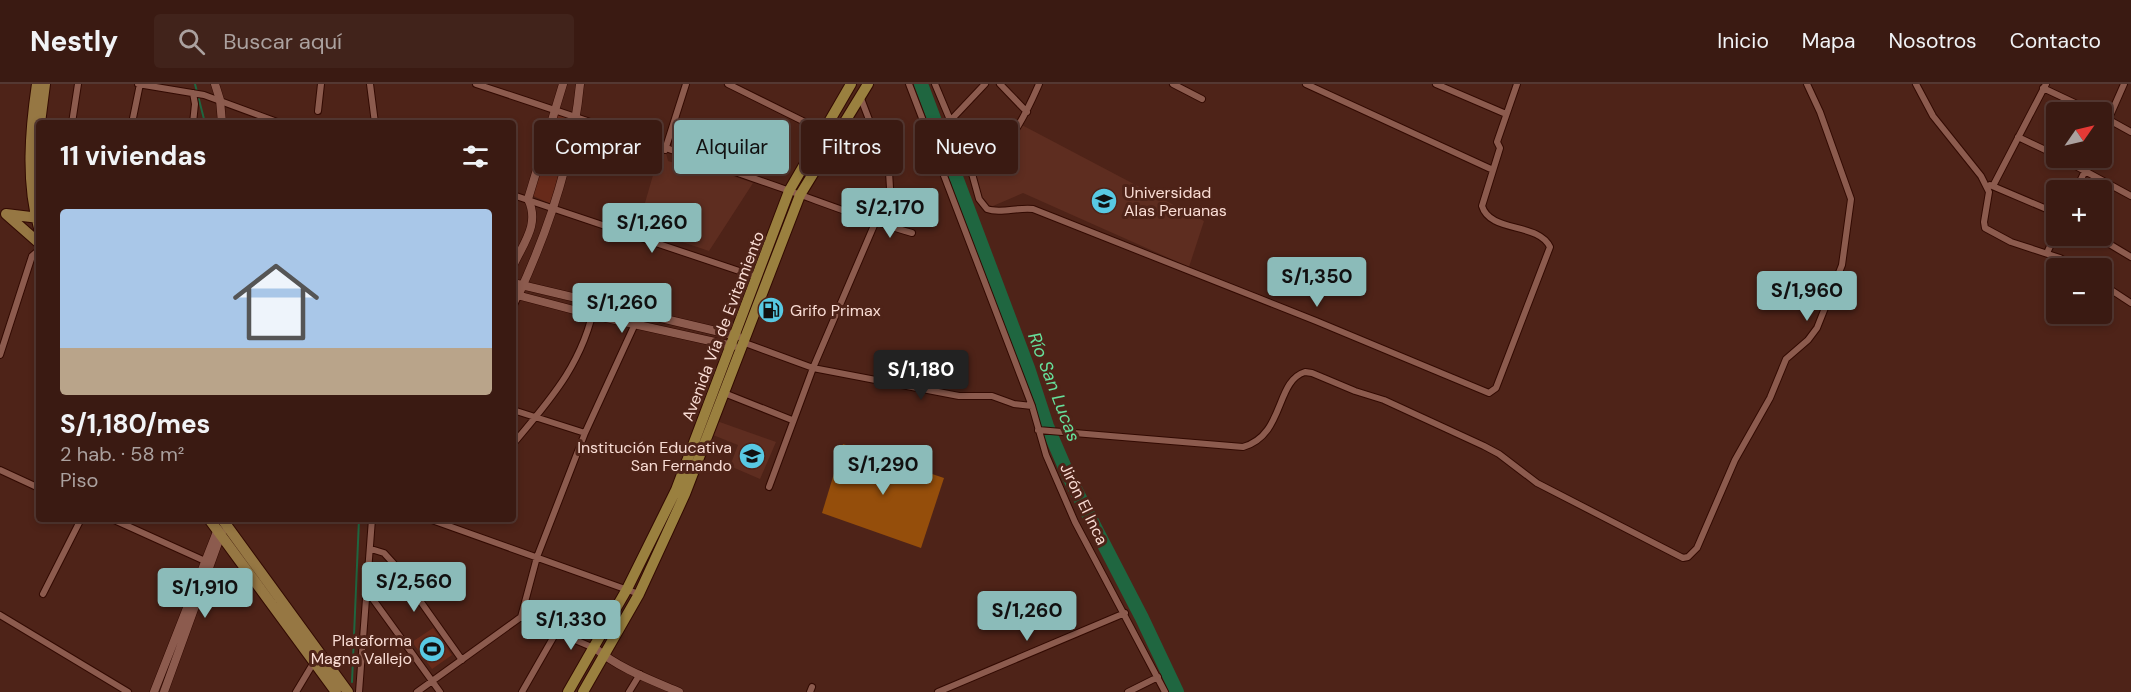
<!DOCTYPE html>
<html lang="es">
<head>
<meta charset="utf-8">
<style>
  :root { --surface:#3a1a12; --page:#41231b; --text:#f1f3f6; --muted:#aba19f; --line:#543832; --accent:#8bbbb9 }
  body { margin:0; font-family:"DM Sans",sans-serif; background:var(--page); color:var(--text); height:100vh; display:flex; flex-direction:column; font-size:22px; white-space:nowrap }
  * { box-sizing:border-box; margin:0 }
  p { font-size:20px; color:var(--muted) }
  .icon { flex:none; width:33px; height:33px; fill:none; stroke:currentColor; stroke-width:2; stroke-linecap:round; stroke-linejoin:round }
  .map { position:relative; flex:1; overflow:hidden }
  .sheet { position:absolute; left:36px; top:36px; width:480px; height:402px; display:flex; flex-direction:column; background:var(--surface); border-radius:6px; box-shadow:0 3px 9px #0003,0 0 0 2px var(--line) }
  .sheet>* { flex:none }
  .hud { position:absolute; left:534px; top:36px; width:570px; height:54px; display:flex; gap:12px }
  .needle { width:39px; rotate:56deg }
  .tools { position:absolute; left:2046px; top:18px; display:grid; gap:12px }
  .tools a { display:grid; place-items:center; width:66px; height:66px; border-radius:6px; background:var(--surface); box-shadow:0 3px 9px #0003,0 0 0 2px var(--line); font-size:30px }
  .price { position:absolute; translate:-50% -51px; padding:0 14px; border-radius:6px; background:var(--accent); color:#111; font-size:20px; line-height:39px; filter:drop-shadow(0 2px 3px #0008) }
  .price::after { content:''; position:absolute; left:50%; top:36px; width:18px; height:14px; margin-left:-9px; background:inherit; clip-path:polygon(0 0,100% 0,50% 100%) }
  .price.selected { background:#222; color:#fff }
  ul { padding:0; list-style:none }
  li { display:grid; align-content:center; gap:12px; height:318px; padding:0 24px }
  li+li { border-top:2px solid var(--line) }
  li span { display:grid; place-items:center; height:186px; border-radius:6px; color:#555 }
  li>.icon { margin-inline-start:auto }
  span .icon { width:108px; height:108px; fill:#fffc; stroke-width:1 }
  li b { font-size:26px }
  h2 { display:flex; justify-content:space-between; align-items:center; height:72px; padding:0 24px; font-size:26px }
  .tag { padding:0 21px; border-radius:6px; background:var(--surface); box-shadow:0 3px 9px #0003,0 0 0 2px var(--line); font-size:21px; line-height:54px }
  .tag.selected { background:var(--accent); color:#111 }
  header { display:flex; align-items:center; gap:36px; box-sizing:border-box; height:84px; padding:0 30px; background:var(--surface); border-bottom:2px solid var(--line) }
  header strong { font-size:28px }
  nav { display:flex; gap:33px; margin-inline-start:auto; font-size:21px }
  .search { width:420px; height:54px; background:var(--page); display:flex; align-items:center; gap:15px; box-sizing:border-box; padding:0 21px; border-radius:6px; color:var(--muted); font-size:22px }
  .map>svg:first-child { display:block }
  .built { fill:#5e2d20 }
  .green { fill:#672a1a }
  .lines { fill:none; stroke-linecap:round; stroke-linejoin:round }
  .stream { stroke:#1f6640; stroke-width:2 }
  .river { stroke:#1f6640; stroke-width:14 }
  .building { fill:#954e0b }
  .minor-casing { stroke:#320a02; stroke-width:8 }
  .tertiary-casing { stroke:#320a02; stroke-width:9 }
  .primary-casing { stroke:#320a02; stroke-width:12 }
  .trunk-casing { stroke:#320a02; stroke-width:12 }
  .minor { stroke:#8c5b4e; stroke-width:6 }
  .tertiary { stroke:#8c5b4e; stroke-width:8 }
  .primary { stroke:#967743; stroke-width:10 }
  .trunk { stroke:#9a803f; stroke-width:10 }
  .labels { text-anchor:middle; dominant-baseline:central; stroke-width:6; stroke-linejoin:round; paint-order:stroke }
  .poi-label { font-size:16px; fill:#f9dcd4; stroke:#4e2318; text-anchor:start }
  .street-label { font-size:16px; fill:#f9dcd4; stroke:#4e2318 }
  .water-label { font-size:18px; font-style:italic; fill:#67e09b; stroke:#4e2318 }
</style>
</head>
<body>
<header>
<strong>Nestly</strong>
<div class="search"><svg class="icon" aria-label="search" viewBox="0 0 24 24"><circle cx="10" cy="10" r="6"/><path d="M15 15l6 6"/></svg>Buscar aquí</div>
<nav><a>Inicio</a><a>Mapa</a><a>Nosotros</a><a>Contacto</a></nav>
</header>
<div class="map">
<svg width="2131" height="608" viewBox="0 0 2131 608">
  <rect width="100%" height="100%" fill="#4e2318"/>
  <path class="built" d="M1020,40l184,97 -15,46 -166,-74 -37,16 -21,-48z
    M660,67l6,2 2,8 17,5 6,-5 62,22 -44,68 -71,-24z
    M714,336l62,22 -16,37 -30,-13 8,-21 -30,-12z"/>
  <path class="green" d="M557,29l21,10 -25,82 -24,-11z
    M433,544l19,27 -20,14 -20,-27z"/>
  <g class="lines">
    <path class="stream" d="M195,0l10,39
      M352,598l7,-163"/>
    <path class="river" d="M921,0l107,284 19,58 22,51 73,141 35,74"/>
  </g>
  <path class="building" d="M843,360l101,34 -23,70 -99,-35z"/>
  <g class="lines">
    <defs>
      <path id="minor" d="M138,0l66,11 76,28
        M370,0l5,39
        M476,0c104,34 208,70 311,106 42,15 83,31 125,43
        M728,0l95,47
        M909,0l123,322 14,49 29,67 90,170
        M935,0l36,86 8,29 8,10c13,5 31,-2 46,0l283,112 173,72 7,-5 54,-141c-12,-25 -60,-14 -68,-41l18,-58 -3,-6 20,-58
        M1000,0l27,28
        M1173,0l29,15
        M1306,0l187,86
        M1436,0l70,30
        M1916,0l17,32 48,60 8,16 -5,30 1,6 26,14 49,16 17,10
        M2043,4l51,24
        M193,9l2,11 -2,19
        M318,27l3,-27
        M2102,32l29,16
        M950,37l35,-37
        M72,39l6,-39
        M132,39l8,-39
        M2102,50l22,-50
        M2018,53l38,18
        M665,66l21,-66
        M2061,74l70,38
        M971,86c38,-21 51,-47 68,-86
        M1990,101l66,28
        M1993,102l53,-102
        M2076,106l15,-32
        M513,111l244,82
        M2096,152l35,21
        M2047,169l9,-20
        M2102,200l29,19
        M513,223l5,-11
        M745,259l68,25 146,28h33l22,8 18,2
        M0,271l32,-99 7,-6
        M724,309l68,27
        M513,326l72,23
        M1038,346l205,17c42,-12 32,-66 62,-75l7,1 43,18 29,9 100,46 15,8 38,29 146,75 5,-1 9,-9 38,-88 35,-62 16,-39 22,-19 9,-12 25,-63 9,-66 -31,-87 -13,-28
        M513,360c38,-45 71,-82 82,-142
        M0,386l39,18
        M769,403l44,-119 77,-180 -1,-16 -29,-76
        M112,435l93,42
        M429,435l210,75
        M371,465l13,4 10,11 68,96
        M367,507l73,101
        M43,510l38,-75
        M0,531l128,77
        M521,533l73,31
        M296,608l18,-30
        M359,608l13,-173
        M417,608l104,-75 16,-60 48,-124 55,-120
        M522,608l35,-61
        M629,608l11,-18
        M810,608l2,-5
        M938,608l187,-79
        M1128,608l30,-15"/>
      <path id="tertiary" d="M215,0l5,16 2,23
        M513,182c11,-24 27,-42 15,-67l35,-115
        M513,199l224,53
        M513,210l80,21 140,31
        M518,212c31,-67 55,-139 62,-212
        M595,564c23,20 56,32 84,44
        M154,608l64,-163
        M164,608l58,-160"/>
      <path id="primary" d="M37,0c-7,47 -11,98 2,144
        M40,39l5,-39
        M39,54v27
        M6,130l33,29
        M6,130l33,4
        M209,435l127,173
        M222,435l126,173"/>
      <path id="trunk" d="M568,608l59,-103 49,-99 113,-299 62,-107
        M583,608l56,-98 46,-100 115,-299 68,-111"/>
    </defs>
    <use href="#minor" class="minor-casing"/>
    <use href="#tertiary" class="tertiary-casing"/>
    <use href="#primary" class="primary-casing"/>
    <use href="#trunk" class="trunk-casing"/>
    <use href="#minor" class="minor"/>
    <use href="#tertiary" class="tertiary"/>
    <use href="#primary" class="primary"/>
    <use href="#trunk" class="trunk"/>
  </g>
  <defs>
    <symbol id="university-disc" viewBox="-11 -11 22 22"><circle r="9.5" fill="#58c9e3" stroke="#4e2318"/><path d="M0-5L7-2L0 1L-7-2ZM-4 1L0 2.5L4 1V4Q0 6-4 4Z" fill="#111"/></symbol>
    <symbol id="fuel-disc" viewBox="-11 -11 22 22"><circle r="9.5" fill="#58c9e3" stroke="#4e2318"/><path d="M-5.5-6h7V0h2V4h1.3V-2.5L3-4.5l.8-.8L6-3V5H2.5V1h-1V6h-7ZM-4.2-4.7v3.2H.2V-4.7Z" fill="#111"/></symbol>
    <symbol id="school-disc" viewBox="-11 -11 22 22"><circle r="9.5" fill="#58c9e3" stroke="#4e2318"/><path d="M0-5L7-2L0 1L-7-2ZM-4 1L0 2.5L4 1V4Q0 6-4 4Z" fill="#111"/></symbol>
    <symbol id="stadium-disc" viewBox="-11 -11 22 22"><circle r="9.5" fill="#58c9e3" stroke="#4e2318"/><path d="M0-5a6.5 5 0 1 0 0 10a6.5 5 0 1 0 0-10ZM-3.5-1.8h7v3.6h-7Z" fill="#111"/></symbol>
  </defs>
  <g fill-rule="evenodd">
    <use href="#university-disc" x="1089" y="102" width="30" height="30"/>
    <use href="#fuel-disc" x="756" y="211" width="30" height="30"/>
    <use href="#school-disc" x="737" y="357" width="30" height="30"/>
    <use href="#stadium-disc" x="417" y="550" width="30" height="30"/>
  </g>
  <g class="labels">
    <g class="poi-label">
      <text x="1124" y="108">Universidad<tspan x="1124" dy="18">Alas Peruanas</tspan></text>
      <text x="790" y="226">Grifo Primax</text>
      <text x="732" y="363" text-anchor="end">Institución Educativa<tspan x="732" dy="18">San Fernando</tspan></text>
      <text x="412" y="556" text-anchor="end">Plataforma<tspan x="412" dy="18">Magna Vallejo</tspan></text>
    </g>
    <g class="street-label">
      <text transform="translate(723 242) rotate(-69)">Avenida Vía de Evitamiento</text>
      <text transform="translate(1084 420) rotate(64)">Jirón El Inca</text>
    </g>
    <g class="water-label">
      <text transform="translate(1054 303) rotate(69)">Río San Lucas</text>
    </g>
  </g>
</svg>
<div class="tools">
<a><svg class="needle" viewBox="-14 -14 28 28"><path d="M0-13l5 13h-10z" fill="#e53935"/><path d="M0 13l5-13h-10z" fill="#aba19f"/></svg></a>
<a>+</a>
<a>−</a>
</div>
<b class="price" style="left:890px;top:155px">S/2,170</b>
<b class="price" style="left:652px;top:170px">S/1,260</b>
<b class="price" style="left:1317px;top:224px">S/1,350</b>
<b class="price" style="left:1807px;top:238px">S/1,960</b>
<b class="price" style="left:622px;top:250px">S/1,260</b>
<b class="price selected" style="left:921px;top:317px">S/1,180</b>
<b class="price" style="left:883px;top:412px">S/1,290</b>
<b class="price" style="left:414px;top:529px">S/2,560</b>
<b class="price" style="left:205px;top:535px">S/1,910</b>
<b class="price" style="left:1027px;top:558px">S/1,260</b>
<b class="price" style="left:571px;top:567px">S/1,330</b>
<div class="hud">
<a class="tag">Comprar</a>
<a class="tag selected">Alquilar</a>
<a class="tag">Filtros</a>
<a class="tag">Nuevo</a>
</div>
<section class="sheet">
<h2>11 viviendas<svg class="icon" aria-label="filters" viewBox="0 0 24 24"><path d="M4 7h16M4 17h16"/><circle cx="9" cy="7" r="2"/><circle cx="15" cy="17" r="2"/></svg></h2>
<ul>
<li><span style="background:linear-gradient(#a9c7e8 75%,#b9a48a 0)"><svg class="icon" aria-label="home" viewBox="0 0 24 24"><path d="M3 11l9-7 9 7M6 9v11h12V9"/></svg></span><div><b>S/1,180/mes</b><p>2 hab. · 58 m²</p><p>Piso</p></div></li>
</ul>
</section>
</div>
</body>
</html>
